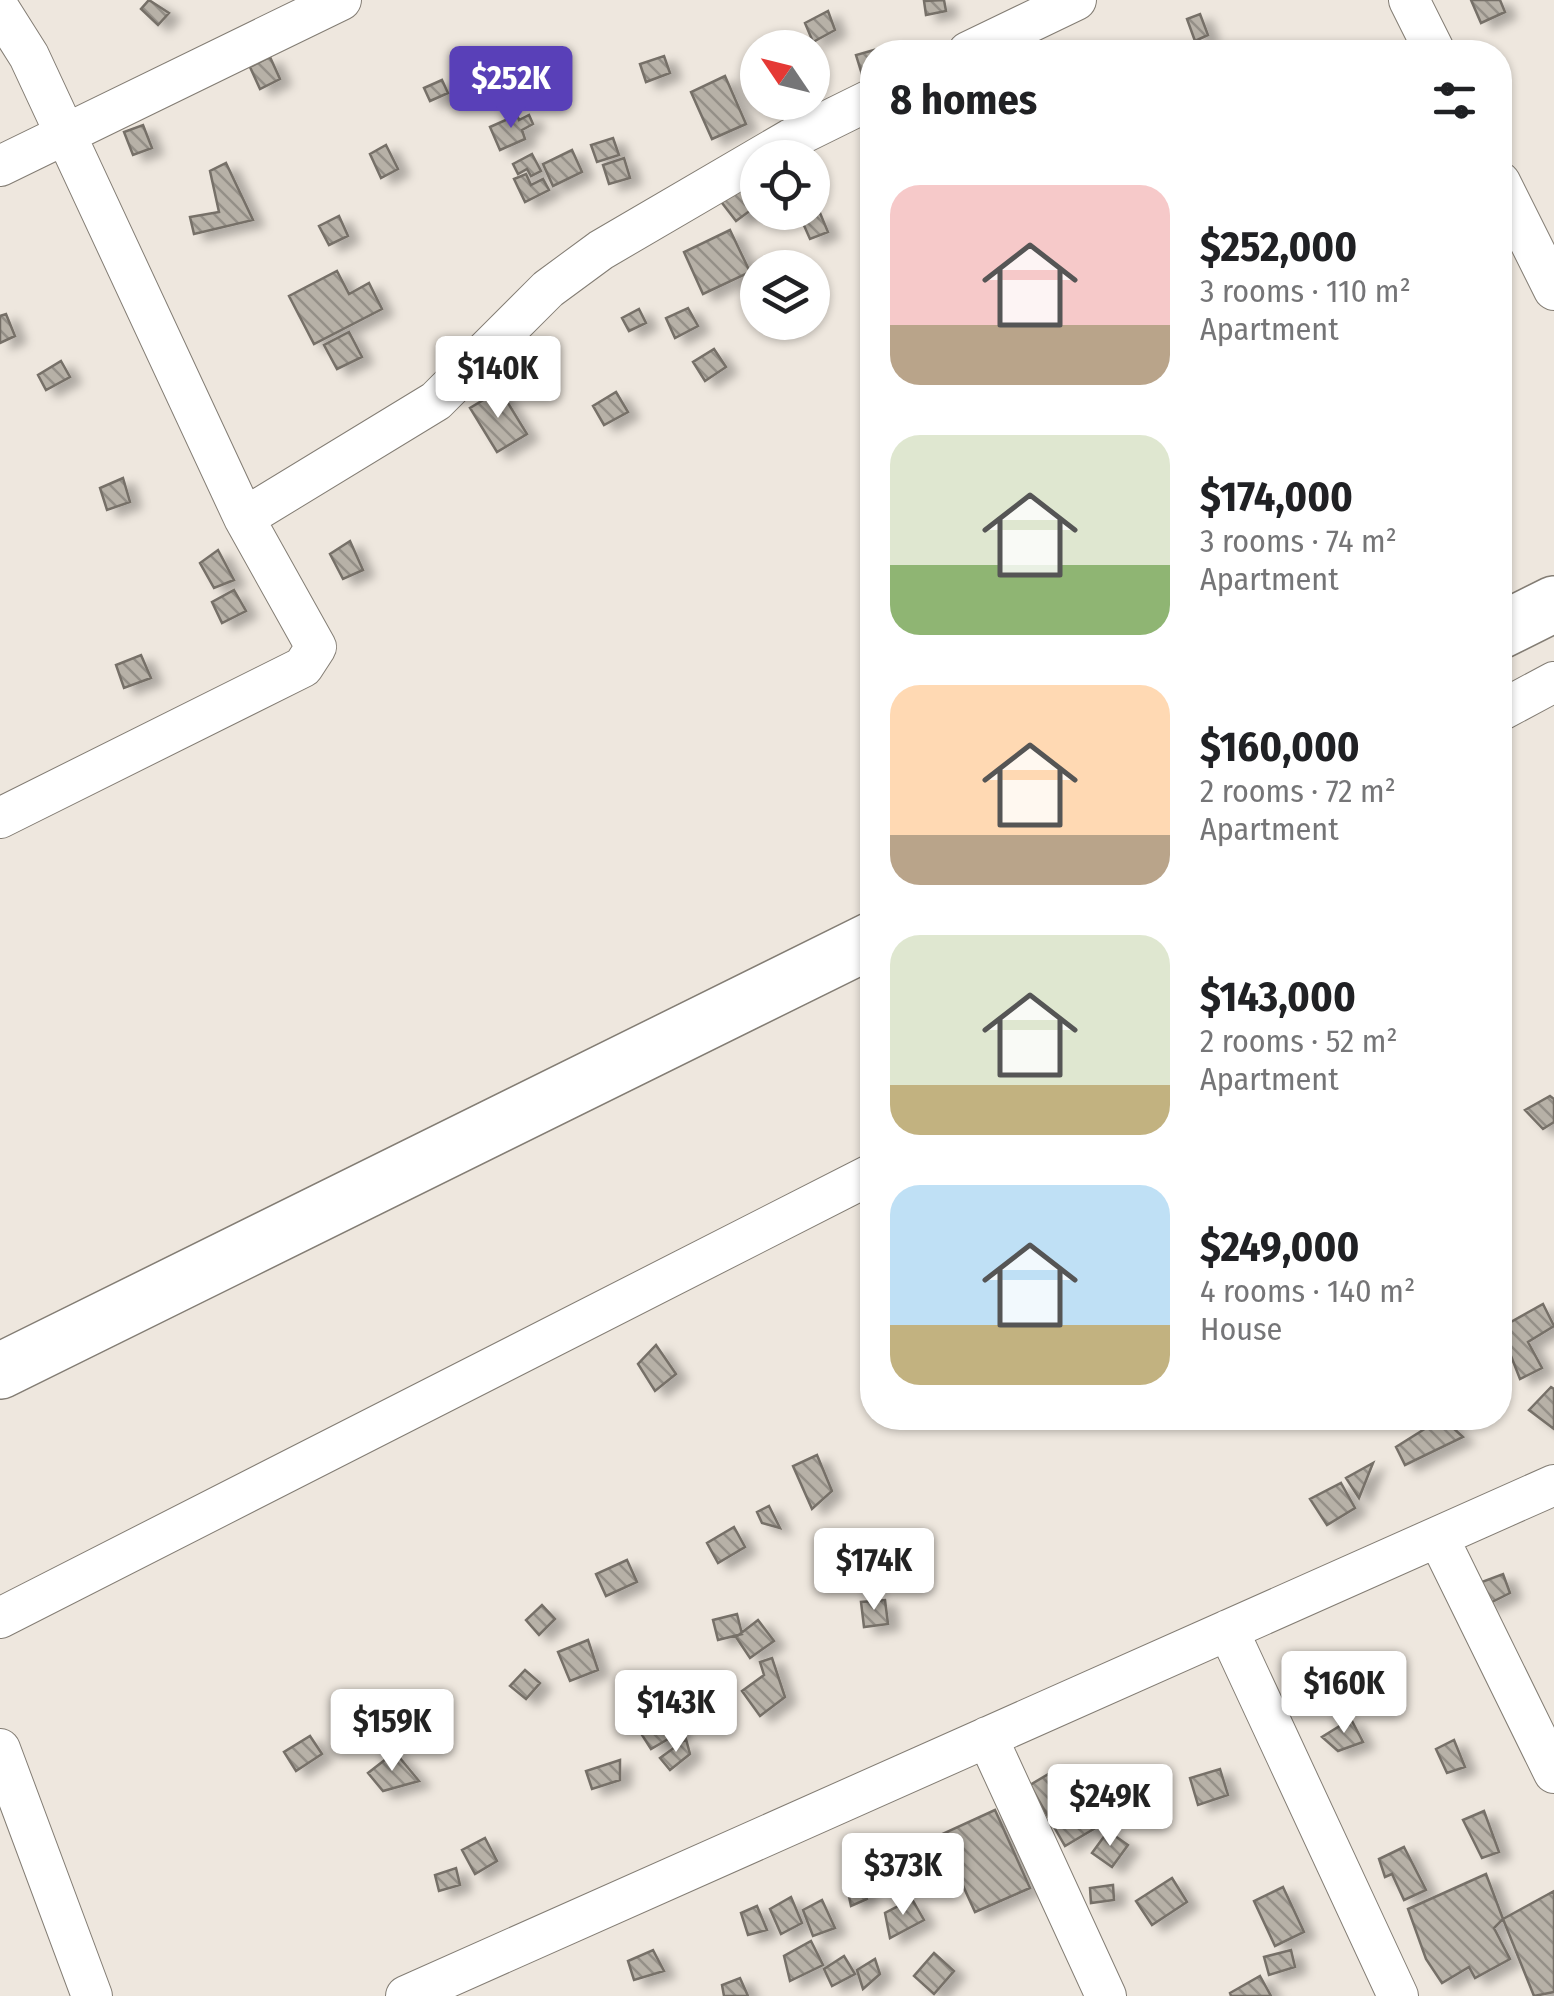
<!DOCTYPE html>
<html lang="en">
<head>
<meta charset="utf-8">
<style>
  :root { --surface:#fff; --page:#f6f6f6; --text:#202124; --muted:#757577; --accent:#5940b8 }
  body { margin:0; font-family:"Fira Sans Condensed",sans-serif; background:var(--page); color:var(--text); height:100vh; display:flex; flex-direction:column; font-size:38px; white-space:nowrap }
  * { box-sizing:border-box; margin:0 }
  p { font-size:32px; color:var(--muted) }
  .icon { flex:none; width:55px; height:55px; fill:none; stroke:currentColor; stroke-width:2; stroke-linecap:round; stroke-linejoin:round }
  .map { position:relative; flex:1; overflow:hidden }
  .panel { position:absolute; left:860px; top:40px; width:652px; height:1390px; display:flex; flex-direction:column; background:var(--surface); border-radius:40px; box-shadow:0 2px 8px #0004 }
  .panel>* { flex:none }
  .needle { width:65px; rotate:305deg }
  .tools { position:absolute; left:740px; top:30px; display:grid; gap:20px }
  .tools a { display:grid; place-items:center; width:90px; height:90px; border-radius:50%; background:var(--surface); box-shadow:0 2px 8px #0004; font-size:50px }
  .price { position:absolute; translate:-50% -85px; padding:0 22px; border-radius:10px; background:#fff; color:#222; font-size:32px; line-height:65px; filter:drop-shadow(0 2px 5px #0008) }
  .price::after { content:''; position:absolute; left:50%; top:60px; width:30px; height:22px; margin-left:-15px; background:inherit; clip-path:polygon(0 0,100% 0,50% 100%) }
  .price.active { background:var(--accent); color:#fff }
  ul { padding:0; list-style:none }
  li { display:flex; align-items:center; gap:30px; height:250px; padding:0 30px }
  li span { display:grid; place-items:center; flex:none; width:280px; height:200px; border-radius:30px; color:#555 }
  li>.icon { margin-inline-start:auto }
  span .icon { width:120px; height:120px; fill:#fffc; stroke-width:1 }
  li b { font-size:42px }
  h2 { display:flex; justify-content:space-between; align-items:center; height:120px; padding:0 30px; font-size:42px }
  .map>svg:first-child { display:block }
  .building { fill:url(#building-back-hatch); stroke:#767068; stroke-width:2.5; filter:url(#shadow) }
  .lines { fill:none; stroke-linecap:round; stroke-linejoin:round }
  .street-casing { stroke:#837d74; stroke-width:42 }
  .secondary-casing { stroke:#837d74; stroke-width:58 }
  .street { stroke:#fff; stroke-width:40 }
  .secondary { stroke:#fff; stroke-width:55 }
</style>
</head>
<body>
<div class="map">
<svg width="1554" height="1996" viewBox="0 0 1554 1996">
  <defs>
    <pattern id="building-back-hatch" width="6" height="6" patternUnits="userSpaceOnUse" patternTransform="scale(2.5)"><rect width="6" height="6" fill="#b7b1a7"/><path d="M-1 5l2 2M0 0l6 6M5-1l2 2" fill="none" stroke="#948f87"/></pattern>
    <filter id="shadow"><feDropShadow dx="11" dy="6" stdDeviation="5" flood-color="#0004"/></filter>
  </defs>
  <rect width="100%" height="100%" fill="#eee7de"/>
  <path class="building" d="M149,0l20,13 -11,12 -17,-16z
    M944,0l2,11 -20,4 -2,-14z
    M1471,0h29l5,12 -24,11z
    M828,11l7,19 -22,12 -8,-19z
    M1200,14l8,21 -13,6 -8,-22z
    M874,50l-2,27 -8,4 -8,-26z
    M664,56l6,17 -24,9 -6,-18z
    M270,57l10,22 -20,10 -10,-22z
    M725,76l21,48 -34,15 -21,-47z
    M442,80l6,13 -18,8 -6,-13z
    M517,115l2,5 10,-5 4,9 -11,6 3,9 -25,11 -10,-23z
    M143,125l9,23 -19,7 -9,-23z
    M613,138l6,17 -22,7 -6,-17z
    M386,145l12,24 -17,9 -11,-24z
    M572,150l10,22 -29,14 -10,-22z
    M532,154l9,17 -10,5 -4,-7 -9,5 -5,-10z
    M624,158l6,20 -21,6 -6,-19z
    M226,163l27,57 -59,14 -4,-17 29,-5 -9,-41z
    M526,174l5,11 12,-6 6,11 -24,12 -11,-23z
    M738,185l17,22 -19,14 -17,-22z
    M820,213l8,19 -18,7 -8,-18z
    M339,216l9,20 -19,9 -10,-19z
    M730,230l20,42 -47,22 -19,-42z
    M337,271l12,23 20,-11 13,26 -68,35 -25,-48z
    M688,308l10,18 -23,12 -9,-20z
    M639,309l7,14 -17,8 -7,-13z
    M6,314l9,22 -15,7v-27z
    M349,332l13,25 -25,12 -13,-24z
    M714,349l12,18 -21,14 -12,-19z
    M61,361l9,16 -24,13 -8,-15z
    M500,390l27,44 -30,18 -27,-44z
    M616,392l12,20 -24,13 -11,-19z
    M123,478l7,24 -23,8 -7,-22z
    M350,541l13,29 -20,9 -13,-25z
    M218,550l16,30 -20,8 -14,-25z
    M234,590l12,21 -24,12 -10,-21z
    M141,655l10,23 -27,10 -8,-23z
    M1550,1096l4,3v23l-11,7 -18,-19z
    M1543,1304l11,22 -26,16 14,26 -22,11 -20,-51z
    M656,1345l20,29 -21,17 -17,-27z
    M1551,1387l3,2v40l-25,-19z
    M1442,1418l21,19 -58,28 -9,-18z
    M817,1455l15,36 -20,18 -19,-43z
    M1373,1463l-14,35 -13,-20z
    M1341,1483l14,25 -28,17 -17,-26z
    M769,1506l11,22 -18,-5 -5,-11z
    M734,1527l11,20 -27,16 -11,-20z
    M627,1560l10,22 -31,14 -10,-22z
    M1503,1574l7,19 -24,12 -15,-19z
    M885,1600l3,24 -24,3 -3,-25z
    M542,1605l13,14 -16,16 -13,-15z
    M737,1614l5,20 -24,6 -5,-20z
    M758,1620l16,21 -24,17 -14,-21z
    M588,1640l10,30 -28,11 -12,-29z
    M772,1658l13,39 -25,19 -18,-25 22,-16 -4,-13z
    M525,1670l15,13 -14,16 -16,-13z
    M672,1717l8,15 -29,17 -9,-14z
    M1351,1719l12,23 -25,9 -16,-14z
    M310,1736l12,18 -26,17 -12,-19z
    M686,1739l4,15 -20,16 -10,-12z
    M1454,1740l11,27 -18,6 -11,-24z
    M395,1752l24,29 -36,10 -15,-18z
    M620,1760v20l-28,9 -6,-18z
    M1062,1766l35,61 -32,19 -35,-61z
    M1220,1769l8,26 -30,10 -8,-27z
    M995,1810l35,78 -55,24 -35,-77z
    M1484,1811l15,41 -17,6 -19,-38z
    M1108,1831l20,14 -16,22 -20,-14z
    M485,1838l12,23 -22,13 -13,-24z
    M1404,1847l22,43 -22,10 -12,-26 -7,3 -6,-18z
    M882,1850l17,19 -14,13 -19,-21z
    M456,1868l4,17 -21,6 -4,-16z
    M1486,1874l17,45 -9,9 16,31 -35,19 -6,-11 -27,16 -16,-24 -18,-50z
    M859,1875l8,24 -16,7 -6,-28z
    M1172,1878l15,24 -35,23 -16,-24z
    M1113,1885l1,15 -23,3 -1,-15z
    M1283,1887l21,45 -29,14 -21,-45z
    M1554,1891v101l-20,4 -31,-77z
    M791,1897l11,26 -21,11 -11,-25z
    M912,1899l12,21 -34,18 -5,-25z
    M822,1900l13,28 -22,8 -10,-26z
    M757,1906l10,24 -19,5 -7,-22z
    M811,1941l12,24 -33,16 -6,-25z
    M653,1950l11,21 -30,9 -6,-19z
    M1291,1950l4,17 -26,8 -5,-18z
    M934,1953l20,18 -20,23 -20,-18z
    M844,1956l11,18 -23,12 -8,-17z
    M875,1959l5,15 -17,15 -6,-19z
    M1260,1976l11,20h-40l-1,-3z
    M740,1978l8,18h-24l-2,-11z"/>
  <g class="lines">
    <defs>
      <path id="street" d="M1409,0l26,52
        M0,10l29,46 215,462 72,129 -13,20 -303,151
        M968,52l108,-52
        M0,166l341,-166
        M1500,182l54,108
        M244,518l192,-117 112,-112 53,-39 190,-111 81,-40
        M1500,711l54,-29
        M1438,1537l116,236
        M0,1618l872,-444
        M1228,1630l170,366
        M987,1737l119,259
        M0,1749l92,247
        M406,1996l1148,-511"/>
      <path id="secondary" d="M1500,631l54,-27
        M0,1371l872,-431"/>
    </defs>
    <use href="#street" class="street-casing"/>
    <use href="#secondary" class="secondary-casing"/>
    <use href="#street" class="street"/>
    <use href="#secondary" class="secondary"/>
  </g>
</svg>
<div class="tools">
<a><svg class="needle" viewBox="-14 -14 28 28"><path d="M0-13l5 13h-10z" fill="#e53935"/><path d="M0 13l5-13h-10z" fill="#757577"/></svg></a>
<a><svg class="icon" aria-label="locate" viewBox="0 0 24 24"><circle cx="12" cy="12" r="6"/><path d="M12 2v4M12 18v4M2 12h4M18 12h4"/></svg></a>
<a><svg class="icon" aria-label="layers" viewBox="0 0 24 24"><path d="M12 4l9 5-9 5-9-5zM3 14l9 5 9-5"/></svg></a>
</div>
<b class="price active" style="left:511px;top:131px">$252K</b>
<b class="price" style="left:498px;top:421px">$140K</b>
<b class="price" style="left:874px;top:1613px">$174K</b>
<b class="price" style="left:1344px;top:1736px">$160K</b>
<b class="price" style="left:676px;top:1755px">$143K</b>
<b class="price" style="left:392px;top:1774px">$159K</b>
<b class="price" style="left:1110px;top:1849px">$249K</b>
<b class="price" style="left:903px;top:1918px">$373K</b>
<section class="panel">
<h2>8 homes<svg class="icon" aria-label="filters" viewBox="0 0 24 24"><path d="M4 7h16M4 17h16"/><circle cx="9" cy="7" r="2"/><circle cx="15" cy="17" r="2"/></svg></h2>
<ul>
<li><span style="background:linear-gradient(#f6c9c9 70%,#b9a48a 0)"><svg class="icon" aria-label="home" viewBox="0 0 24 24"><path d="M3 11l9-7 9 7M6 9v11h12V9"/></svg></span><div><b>$252,000</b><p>3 rooms · 110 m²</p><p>Apartment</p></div></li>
<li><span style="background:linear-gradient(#dfe7d0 65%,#8fb573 0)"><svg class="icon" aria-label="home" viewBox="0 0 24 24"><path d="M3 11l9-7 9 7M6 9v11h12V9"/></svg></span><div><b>$174,000</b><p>3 rooms · 74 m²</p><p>Apartment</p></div></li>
<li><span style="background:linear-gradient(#ffd9b3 75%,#b9a48a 0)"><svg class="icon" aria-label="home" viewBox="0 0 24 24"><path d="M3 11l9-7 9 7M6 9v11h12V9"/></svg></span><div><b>$160,000</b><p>2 rooms · 72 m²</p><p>Apartment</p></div></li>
<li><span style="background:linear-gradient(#dfe7d0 75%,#c2b280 0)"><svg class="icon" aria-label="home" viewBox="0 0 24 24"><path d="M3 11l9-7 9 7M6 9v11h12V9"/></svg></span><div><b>$143,000</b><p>2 rooms · 52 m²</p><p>Apartment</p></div></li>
<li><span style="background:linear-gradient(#bfe0f5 70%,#c2b280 0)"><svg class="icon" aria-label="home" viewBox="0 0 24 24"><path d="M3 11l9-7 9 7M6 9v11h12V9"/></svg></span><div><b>$249,000</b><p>4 rooms · 140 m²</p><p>House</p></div></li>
</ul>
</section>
</div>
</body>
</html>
